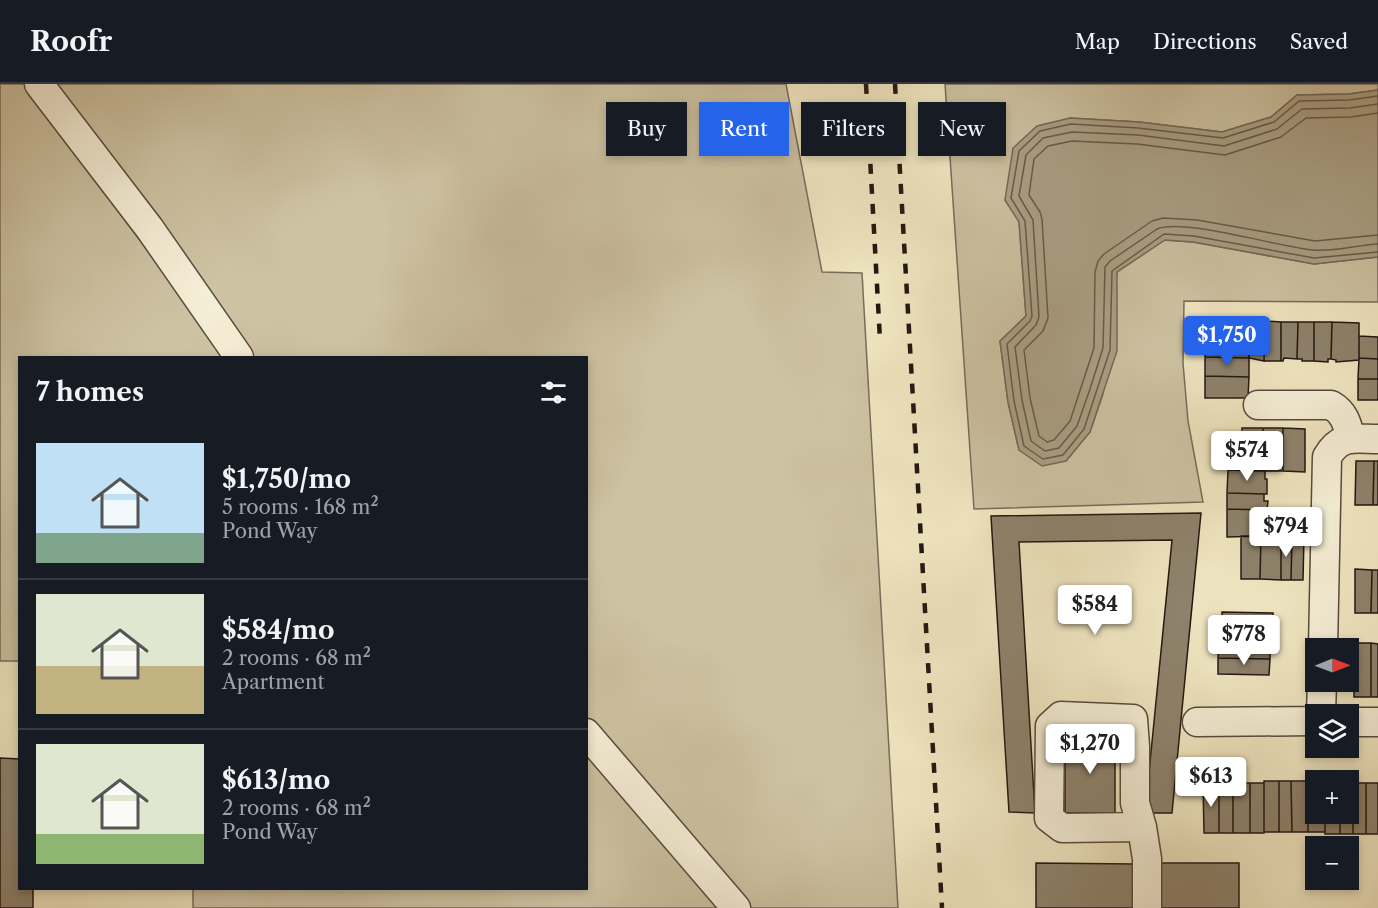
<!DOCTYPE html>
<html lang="en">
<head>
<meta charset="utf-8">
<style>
  :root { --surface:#171b24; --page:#20242c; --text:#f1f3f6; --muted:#9ea1a6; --line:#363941; --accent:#2563eb }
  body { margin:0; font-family:"Libre Caslon Text",serif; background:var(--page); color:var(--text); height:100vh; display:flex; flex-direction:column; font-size:22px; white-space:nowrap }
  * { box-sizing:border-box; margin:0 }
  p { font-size:20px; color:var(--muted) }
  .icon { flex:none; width:33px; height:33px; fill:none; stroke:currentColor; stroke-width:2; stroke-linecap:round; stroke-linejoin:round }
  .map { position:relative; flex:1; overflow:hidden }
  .details { position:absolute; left:18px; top:272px; width:570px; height:534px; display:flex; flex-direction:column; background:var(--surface); border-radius:0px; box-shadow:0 3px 9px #0003 }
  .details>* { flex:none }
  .banner { position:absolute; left:606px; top:18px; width:570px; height:54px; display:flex; gap:12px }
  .needle { width:39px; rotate:89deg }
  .tools { position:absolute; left:1305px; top:554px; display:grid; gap:12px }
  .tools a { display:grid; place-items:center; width:54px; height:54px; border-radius:0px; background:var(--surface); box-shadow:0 3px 9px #0003; font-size:30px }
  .price { position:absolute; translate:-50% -51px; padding:0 14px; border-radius:6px; background:#fff; color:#222; font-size:20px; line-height:39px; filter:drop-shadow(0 2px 3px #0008) }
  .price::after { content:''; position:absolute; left:50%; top:36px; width:18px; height:14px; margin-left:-9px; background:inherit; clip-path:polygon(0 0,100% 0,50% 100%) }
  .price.on { background:var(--accent); color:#fff }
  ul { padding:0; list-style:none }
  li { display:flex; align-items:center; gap:18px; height:150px; padding:0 18px }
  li+li { border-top:2px solid var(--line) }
  li span { display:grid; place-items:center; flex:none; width:168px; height:120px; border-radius:0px; color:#555 }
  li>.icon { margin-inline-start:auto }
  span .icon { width:72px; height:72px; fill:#fffc; stroke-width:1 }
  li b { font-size:26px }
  h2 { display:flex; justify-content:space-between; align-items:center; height:72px; padding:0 18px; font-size:26px }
  .tag { padding:0 21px; border-radius:0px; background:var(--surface); box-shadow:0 3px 9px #0003; font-size:21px; line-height:54px }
  .tag.on { background:var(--accent); color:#fff }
  header { display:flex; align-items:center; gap:36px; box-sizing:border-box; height:84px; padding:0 30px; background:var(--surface); border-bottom:2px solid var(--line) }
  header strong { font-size:28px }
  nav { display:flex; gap:33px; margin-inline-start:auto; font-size:21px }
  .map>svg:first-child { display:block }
  .green { fill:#cdc2a2; stroke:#796c5a; stroke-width:1.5 }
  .water { fill:#aa9f84; stroke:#756956; stroke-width:1.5 }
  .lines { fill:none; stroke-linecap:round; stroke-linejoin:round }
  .shore { stroke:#685b4a; stroke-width:1.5 }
  .building { fill:#8e826c; stroke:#251711; stroke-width:1.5 }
  .minor-casing { stroke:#584a3d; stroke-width:31 }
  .minor { stroke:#f5eed6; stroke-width:28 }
  .rail { stroke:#251711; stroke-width:4.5; stroke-dasharray:10 10; stroke-linecap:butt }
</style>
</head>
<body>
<header>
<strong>Roofr</strong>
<nav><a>Map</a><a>Directions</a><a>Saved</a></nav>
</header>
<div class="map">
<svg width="1378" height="824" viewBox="0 0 1378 824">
  <rect width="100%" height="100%" fill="#efe5c0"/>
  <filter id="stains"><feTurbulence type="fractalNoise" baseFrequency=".00333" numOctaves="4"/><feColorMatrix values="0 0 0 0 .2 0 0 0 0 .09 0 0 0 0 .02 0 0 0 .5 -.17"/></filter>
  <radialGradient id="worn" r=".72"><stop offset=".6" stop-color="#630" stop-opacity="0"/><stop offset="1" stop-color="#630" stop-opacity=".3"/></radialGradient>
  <path class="green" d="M0,0h26l199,273h-205l-1,304h-19z
    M49,0h737l36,188 40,1 36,635h-148l-163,-191 -1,-360h-333z
    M945,0h433v6l-29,4 -52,1 -26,22 -49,15 -83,-10 -69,-4 -65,82 14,21 7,95 -26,25 8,61 11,48 47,11 24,-29 13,-38 14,-122 47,-32 29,2 121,22 64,-7v45l-194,-1 -1,62 5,58 15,81 -229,7z
    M587,666l135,158h-529v-20h393z"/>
  <path class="water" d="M1378,6v167l-64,7 -121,-22 -28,-2 -48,32v79l-27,81 -24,29 -24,5 -23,-16 -11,-48 -8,-61 26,-25 -7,-94 -14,-22 8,-52 24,-22 33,-8 69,4 83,10 49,-15 26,-22 52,-1z"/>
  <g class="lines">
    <path class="shore" d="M1378,12l-29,4 -50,1 -25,21 -51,16 -85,-10 -67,-4 -31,7 -21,20 -8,47 14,23 7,95 -2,5 -23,23 7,57 10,45 19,13 20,-4 21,-26 26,-79 2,-79 52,-37 30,2 120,22 64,-6
      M1378,20l-28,4 -48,1 -25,20 -53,17 -86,-11 -66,-3 -29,6 -17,17 -7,41 14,24 6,97 -3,8 -21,22 7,53 9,41 14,10 14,-3 18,-22 13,-37 13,-41 2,-81 5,-6 47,-32c26,-11 122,18 156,21 21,2 44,-5 65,-6
      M1378,29l-27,4 -45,1 -25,19 -56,18 -88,-11 -65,-3 -24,5 -14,13 -5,36 11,17 2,7 6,99 -5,13 -19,19 6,48 9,38 8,6 7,-2 16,-19 24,-73 1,-76 3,-11 6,-7 48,-33 11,-3 34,2 118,21 63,-6"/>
  </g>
  <path class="building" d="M1248,237h17l-1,40 -15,-3z
    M1265,237l16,1v39h-17z
    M1281,238h17l-1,37 -13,-1 -1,3h-2z
    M1298,238h16v39h-12v-2h-5z
    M1314,238h18l-1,37h-3v3l-14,-1z
    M1332,238l27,1v37l-23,2v-2l-5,-1z
    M1206,251l43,1v22l-44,-1z
    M1359,252l19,1v22l-19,-1z
    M1205,273l44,1v19l-44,-1z
    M1359,274l19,1v20h-20z
    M1205,292l44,1 -1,21h-43z
    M1358,295h20v21h-20z
    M1242,344h21l-1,43h-20z
    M1263,344h20v43h-21z
    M1283,344l22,1v43l-22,-1z
    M1356,377h18l-1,44h-18z
    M1374,377h4v44h-5z
    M1228,386l37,1v8h2v15l-40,-1z
    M1227,409l37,1v7h4l-1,9 -40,-1z
    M1227,425l40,1v18h-3v8l-37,1z
    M1201,429l-29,300h-27l27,-273 -153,2 16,271 -26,-1 -18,-296z
    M1241,452h20l-1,43h-19z
    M1261,452h20v44l-21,-1z
    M1281,452h11l-1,44h-10z
    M1292,452h12l-1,44h-12z
    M1355,485l17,1 -1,43h-16z
    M1372,486h6v43h-7z
    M1222,528l51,1v16l-51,-1z
    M1222,544l51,1 -1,15 -51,-1z
    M1219,559l51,1v15l-52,-1z
    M1354,559h17v54h-17z
    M1371,559l7,1v53h-7z
    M1218,574l52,1 -1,16 -51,-1z
    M1065,653h50v76h-50z
    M0,674l20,1v129h13v20h-33z
    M1264,697h15v51h-15z
    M1279,697h12l1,51h-13z
    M1291,697h17v51h-16z
    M1308,697h8v32h9v19h-17z
    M1203,699h16v50h-15z
    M1219,699h14v50h-14z
    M1233,699h17v50h-17z
    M1250,699h14v50h-14z
    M1348,699h5v51h-13v-21h8z
    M1353,699h13v51h-13z
    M1366,699h12v51h-12z
    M1325,729h15v21h-15z
    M1036,779l99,1v44h-99z
    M1153,779h86v45h-86z"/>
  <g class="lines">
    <defs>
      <path id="minor" d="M39,0l111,145 89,128
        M1258,321h73c14,8 16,19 20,34
        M1323,564l4,-191c13,-23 27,-18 51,-18
        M1321,630l1,-33
        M1197,638l119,-1
        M1348,638h30
        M586,649l150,175
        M1142,743l-80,1 -13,-10 1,-92 11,-10 72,3 2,27v57l7,24 5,32v49"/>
    </defs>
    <use href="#minor" class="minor-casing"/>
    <use href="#minor" class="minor"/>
    <path class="rail" d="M866,0l14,256
      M895,0l47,824"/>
  </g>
  <rect width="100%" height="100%" filter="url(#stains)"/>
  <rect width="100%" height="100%" fill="url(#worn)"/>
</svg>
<div class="tools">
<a><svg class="needle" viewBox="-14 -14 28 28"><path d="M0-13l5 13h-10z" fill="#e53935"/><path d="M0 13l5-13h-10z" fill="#9ea1a6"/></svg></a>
<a><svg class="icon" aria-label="layers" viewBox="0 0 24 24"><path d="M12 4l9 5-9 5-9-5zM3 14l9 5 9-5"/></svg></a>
<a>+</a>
<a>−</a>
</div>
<b class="price on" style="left:1227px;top:283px">$1,750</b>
<b class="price" style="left:1247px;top:398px">$574</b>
<b class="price" style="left:1286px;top:474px">$794</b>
<b class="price" style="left:1095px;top:552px">$584</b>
<b class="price" style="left:1244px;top:582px">$778</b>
<b class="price" style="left:1090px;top:691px">$1,270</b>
<b class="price" style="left:1211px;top:724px">$613</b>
<div class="banner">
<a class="tag">Buy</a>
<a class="tag on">Rent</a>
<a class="tag">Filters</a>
<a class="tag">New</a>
</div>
<section class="details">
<h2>7 homes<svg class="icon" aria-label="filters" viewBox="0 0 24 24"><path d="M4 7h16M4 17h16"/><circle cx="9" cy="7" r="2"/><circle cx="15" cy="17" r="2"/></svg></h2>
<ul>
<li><span style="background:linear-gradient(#bfe0f5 75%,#7fa58c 0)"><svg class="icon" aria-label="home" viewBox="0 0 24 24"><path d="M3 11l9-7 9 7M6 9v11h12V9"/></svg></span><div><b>$1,750/mo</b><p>5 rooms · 168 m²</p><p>Pond Way</p></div></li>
<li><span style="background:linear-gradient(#dfe7d0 60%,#c2b280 0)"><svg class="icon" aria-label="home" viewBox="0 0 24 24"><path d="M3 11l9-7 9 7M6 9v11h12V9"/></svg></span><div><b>$584/mo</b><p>2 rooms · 68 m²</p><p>Apartment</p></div></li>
<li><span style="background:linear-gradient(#dfe7d0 75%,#8fb573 0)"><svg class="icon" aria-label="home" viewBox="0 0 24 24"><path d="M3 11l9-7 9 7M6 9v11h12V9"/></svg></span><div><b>$613/mo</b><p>2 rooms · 68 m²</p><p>Pond Way</p></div></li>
</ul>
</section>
</div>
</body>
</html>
